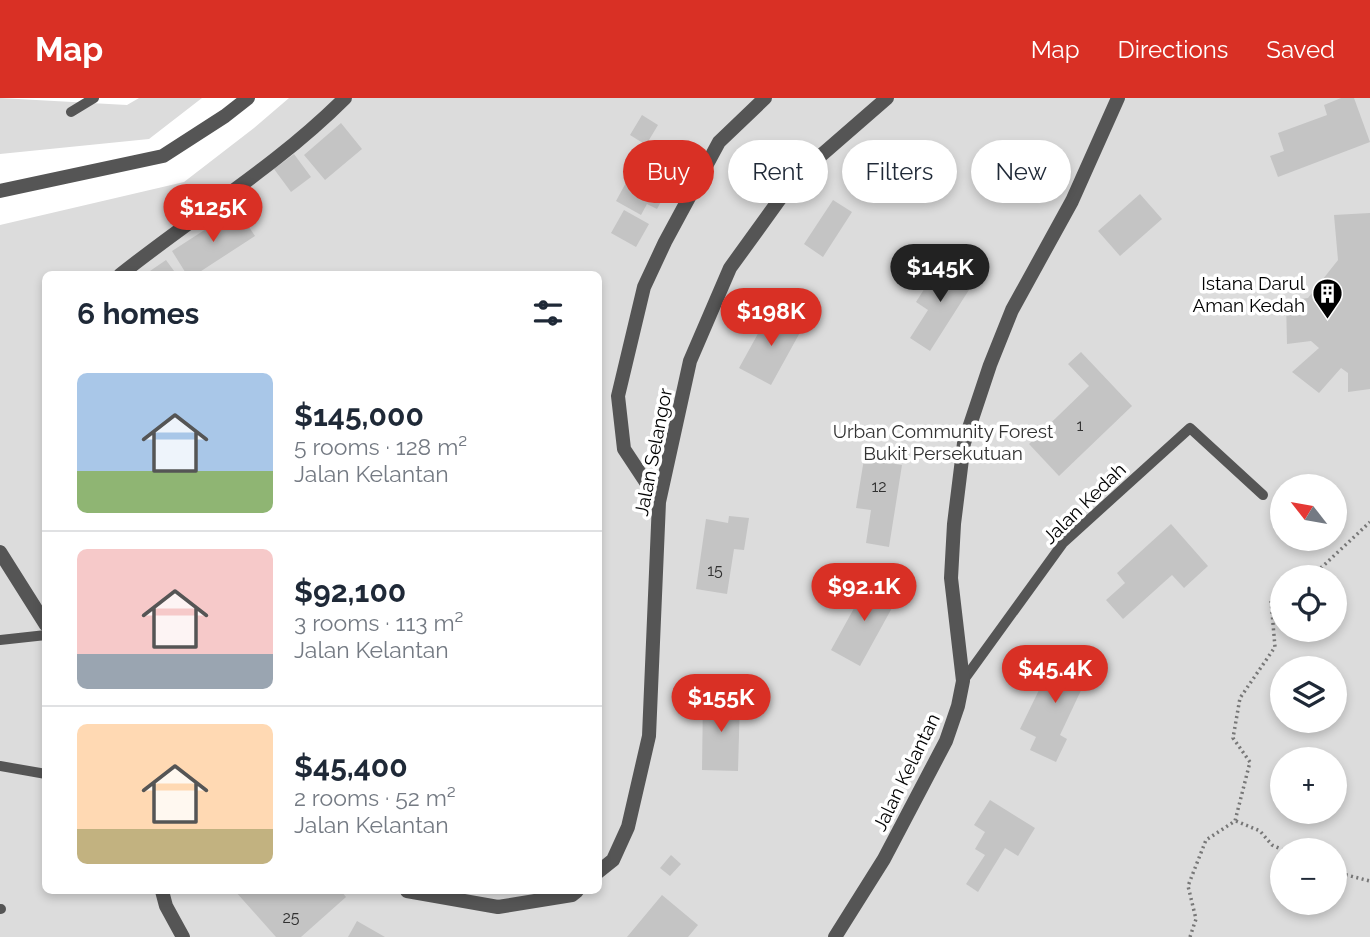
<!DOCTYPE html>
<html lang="en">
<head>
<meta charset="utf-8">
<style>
  :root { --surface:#fff; --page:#f6f6f7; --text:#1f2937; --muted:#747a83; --line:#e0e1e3; --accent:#d93025 }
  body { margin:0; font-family:Raleway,sans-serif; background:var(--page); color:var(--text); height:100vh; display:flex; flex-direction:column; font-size:26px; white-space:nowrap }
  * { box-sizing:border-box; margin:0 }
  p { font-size:23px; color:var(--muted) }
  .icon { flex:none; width:38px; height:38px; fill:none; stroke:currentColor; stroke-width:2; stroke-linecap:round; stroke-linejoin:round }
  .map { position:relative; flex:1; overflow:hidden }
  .details { position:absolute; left:42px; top:173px; width:560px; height:623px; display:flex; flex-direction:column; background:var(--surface); border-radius:10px; box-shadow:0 4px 10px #0003 }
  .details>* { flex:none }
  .top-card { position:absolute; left:623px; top:42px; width:640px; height:63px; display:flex; gap:14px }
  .needle { width:46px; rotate:301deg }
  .fabs { position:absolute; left:1270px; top:376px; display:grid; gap:14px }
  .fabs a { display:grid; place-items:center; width:77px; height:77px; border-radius:50%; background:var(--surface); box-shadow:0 4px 10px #0003; font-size:35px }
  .price { position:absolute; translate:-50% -60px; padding:0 16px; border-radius:24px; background:var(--accent); color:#fff; font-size:23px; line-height:46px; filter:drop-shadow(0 2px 4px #0008) }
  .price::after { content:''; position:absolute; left:50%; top:42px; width:21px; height:16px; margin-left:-10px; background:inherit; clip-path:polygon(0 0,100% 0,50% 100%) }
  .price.active { background:#222; color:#fff }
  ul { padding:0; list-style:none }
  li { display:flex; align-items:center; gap:21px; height:175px; padding:0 35px }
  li+li { border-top:2px solid var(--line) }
  li span { display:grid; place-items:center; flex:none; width:196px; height:140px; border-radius:10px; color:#555 }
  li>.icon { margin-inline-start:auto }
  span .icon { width:84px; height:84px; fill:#fffc; stroke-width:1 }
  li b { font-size:30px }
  h2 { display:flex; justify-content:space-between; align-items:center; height:84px; padding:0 35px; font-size:30px }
  .tag { padding:0 24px; border-radius:32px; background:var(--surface); box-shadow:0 4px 10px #0003; font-size:24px; line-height:63px }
  .tag.active { background:var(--accent); color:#fff }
  header { display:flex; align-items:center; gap:42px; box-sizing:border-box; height:98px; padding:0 35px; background:var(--accent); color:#fff }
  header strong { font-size:33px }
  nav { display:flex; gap:38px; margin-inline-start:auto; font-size:24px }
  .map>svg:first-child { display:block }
  .green { fill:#dcdcdc; fill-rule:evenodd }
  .building { fill:#c4c4c4 }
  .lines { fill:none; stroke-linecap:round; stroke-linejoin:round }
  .path { stroke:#777; stroke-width:3.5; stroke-dasharray:2 3.5; stroke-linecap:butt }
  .service { stroke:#555; stroke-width:10 }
  .minor { stroke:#555; stroke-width:14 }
  .tertiary { stroke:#555; stroke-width:14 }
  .labels { text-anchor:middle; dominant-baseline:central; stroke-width:7; stroke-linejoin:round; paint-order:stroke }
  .number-label { font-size:16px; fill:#313131 }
  .poi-label { font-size:19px; fill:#000; stroke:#fff; text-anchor:end }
  .park-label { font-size:19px; fill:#333; stroke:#fff }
  .street-label { font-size:19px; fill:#000; stroke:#fff }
</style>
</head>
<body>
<header>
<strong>Map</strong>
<nav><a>Map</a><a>Directions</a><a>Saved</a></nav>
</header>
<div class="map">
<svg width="1370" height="839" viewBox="0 0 1370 839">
  <rect width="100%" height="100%" fill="#fff"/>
  <path class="green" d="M0,0l127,7 12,-7h63l-53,41 -149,15z
    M289,0h1081v839h-1370v-712l184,-43 70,-54zM46,177h552v616h-552zM1283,388h52v53h-52zM1283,480h52v52h-52zM1283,570h52v53h-52zM1283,662h52v52h-52zM1283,752h52v53h-52z"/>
  <path class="building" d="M1341,0h13l16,44 -92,35 -8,-21 14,-5 -6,-18 49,-18 -3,-10z
    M642,17l16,10 -12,20 -16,-10z
    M341,25l21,26 -37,31 -21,-25z
    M294,56l17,23 -20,15 -17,-23z
    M641,57l35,19 -19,35 -10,-5 -6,11 -25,-14z
    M1140,96l22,25 -42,37 -22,-25z
    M833,102l19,12 -29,45 -19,-13z
    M237,111l18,27 -60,39h-8l-15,-24z
    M624,112l25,14 -13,23 -25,-14z
    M1370,115v176l-22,3v-19l-7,-5 -22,25 -27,-21 27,-24 -8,-7 -24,3 -1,-43 22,-3 30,-38 -4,-45z
    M166,162l11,15h-24l-3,-4z
    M942,163l32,21 -44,69 -20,-13 18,-28 -12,-8z
    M771,212l32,17 -32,58 -32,-17z
    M1081,254l51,54 -73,70 -30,-32 60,-58 -21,-22z
    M864,361l38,6 -13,82 -23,-4 5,-33 -15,-2z
    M729,418l20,2 -5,32 -10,-1 -7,45 -31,-5 10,-70 22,4z
    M1171,426l37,42 -24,22 -12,-13 -49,44 -17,-19 19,-17 -8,-10z
    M869,483l29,16 -38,69 -29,-16z
    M1058,553l34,16 -32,68 7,4 -11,23 -26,-12 6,-13 -16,-8z
    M703,599l37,1 -2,73 -36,-1z
    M990,702l45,28 -17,28 -13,-8 -27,44 -12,-8 19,-29 -10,-6 10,-17 -11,-7z
    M671,757l10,9 -11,12 -10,-8z
    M235,793h106l5,6 -45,40h-25z
    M662,797l36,30 -10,12h-61z
    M357,823l28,16h-37z"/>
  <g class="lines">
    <path class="path" d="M1295,480l27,-11 48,-45
      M1236,723l24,10 12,14 11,5
      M1335,774l35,9
      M1190,839l6,-18 -8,-33 18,-46 29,-19 15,-59 -17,-24 7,-40 35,-51 -4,-47 12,-17"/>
    <path class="service" d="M71,14l23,-14
      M0,542l46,-5
      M963,583l100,-138 127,-115 73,67
      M0,668l46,8
      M0,811h1"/>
    <path class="minor" d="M120,177c75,-60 157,-109 225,-177
      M659,404l-35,-53 -6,-53 26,-109 21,-45 54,-100 46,-44
      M0,454l46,73
      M598,774l15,-12 15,-33 21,-91 10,-234 31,-141 40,-93 65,-90 92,-80
      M162,793l4,15 17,31
      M407,793l91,16 74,-12 5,-4
      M835,839l49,-78 62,-118 12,-35 5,-25 -12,-103 3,-54 10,-81 26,-78 22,-55 60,-109 46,-103"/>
    <path class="tertiary" d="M0,93l163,-35 62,-40 23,-18"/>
  </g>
  <defs>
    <symbol id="building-pin" viewBox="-11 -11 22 30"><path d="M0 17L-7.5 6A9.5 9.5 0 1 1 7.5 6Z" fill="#000" stroke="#fff"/><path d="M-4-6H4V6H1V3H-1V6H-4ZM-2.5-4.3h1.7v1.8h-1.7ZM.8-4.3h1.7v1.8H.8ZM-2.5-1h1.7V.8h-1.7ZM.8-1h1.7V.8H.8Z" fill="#fff"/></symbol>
  </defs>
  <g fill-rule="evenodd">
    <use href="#building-pin" x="1310" y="178" width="35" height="47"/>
  </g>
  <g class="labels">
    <g class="number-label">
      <text x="1080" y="327">1</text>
      <text x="879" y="388">12</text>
      <text x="715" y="472">15</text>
      <text x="291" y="819">25</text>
    </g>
    <g class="poi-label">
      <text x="1305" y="185">Istana Darul<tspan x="1305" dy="22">Aman Kedah</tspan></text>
    </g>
    <g class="park-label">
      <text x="943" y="333">Urban Community Forest<tspan x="943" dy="22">Bukit Persekutuan</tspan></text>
    </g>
    <g class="street-label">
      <text transform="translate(653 354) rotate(-79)">Jalan Selangor</text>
      <text transform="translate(1084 405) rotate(-44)">Jalan Kedah</text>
      <text transform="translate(906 674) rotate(-64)">Jalan Kelantan</text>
    </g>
  </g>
</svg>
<div class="fabs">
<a><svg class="needle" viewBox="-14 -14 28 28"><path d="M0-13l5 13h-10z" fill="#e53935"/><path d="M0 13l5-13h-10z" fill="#747a83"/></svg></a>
<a><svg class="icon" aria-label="locate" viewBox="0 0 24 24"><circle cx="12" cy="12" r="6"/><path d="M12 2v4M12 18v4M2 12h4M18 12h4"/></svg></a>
<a><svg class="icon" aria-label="layers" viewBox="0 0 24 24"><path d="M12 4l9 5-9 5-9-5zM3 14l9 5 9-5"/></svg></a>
<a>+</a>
<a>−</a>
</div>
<b class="price" style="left:213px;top:146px">$125K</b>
<b class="price active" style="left:940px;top:206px">$145K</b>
<b class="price" style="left:771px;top:250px">$198K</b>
<b class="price" style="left:864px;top:525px">$92.1K</b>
<b class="price" style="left:1055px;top:607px">$45.4K</b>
<b class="price" style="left:721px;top:636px">$155K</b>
<div class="top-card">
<a class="tag active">Buy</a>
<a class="tag">Rent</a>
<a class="tag">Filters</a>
<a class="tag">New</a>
</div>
<section class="details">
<h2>6 homes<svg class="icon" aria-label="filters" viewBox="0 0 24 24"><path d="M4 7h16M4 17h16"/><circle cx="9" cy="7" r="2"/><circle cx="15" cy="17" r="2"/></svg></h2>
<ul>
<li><span style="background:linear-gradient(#a9c7e8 70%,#8fb573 0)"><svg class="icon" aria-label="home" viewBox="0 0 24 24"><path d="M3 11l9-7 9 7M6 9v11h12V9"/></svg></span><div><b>$145,000</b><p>5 rooms · 128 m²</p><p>Jalan Kelantan</p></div></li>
<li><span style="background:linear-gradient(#f6c9c9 75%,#9aa5b1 0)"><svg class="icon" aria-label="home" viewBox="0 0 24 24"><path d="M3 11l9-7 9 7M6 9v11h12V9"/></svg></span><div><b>$92,100</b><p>3 rooms · 113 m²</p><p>Jalan Kelantan</p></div></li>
<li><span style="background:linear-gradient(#ffd9b3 75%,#c2b280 0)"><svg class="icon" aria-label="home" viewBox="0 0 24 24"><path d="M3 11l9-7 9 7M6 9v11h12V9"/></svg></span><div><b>$45,400</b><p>2 rooms · 52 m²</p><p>Jalan Kelantan</p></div></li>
</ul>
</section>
</div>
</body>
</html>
